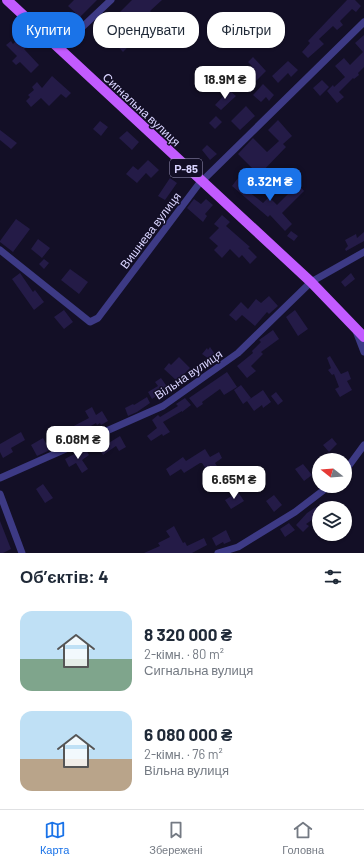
<!DOCTYPE html>
<html lang="uk">
<head>
<meta charset="utf-8">
<style>
  :root { --surface:#fff; --page:#f6f6f7; --text:#1f2937; --muted:#747a83; --line:#e0e1e3; --accent:#1a73e8 }
  body { margin:0; font-family:Barlow,sans-serif; background:var(--page); color:var(--text); height:100vh; display:flex; flex-direction:column; font-size:15px; white-space:nowrap }
  * { box-sizing:border-box; margin:0 }
  p { font-size:13px; color:var(--muted) }
  .icon { flex:none; width:22px; height:22px; fill:none; stroke:currentColor; stroke-width:2; stroke-linecap:round; stroke-linejoin:round }
  .map { position:relative; height:553px; overflow:hidden }
  .details { display:flex; flex-direction:column; background:var(--surface); flex:1 }
  .details>* { flex:none }
  .top-card { position:absolute; left:12px; top:12px; width:340px; height:36px; display:flex; gap:8px }
  .needle { width:26px; rotate:287deg }
  .fabs { position:absolute; left:312px; top:453px; display:grid; gap:8px }
  .fabs a { display:grid; place-items:center; width:40px; height:40px; border-radius:50%; background:var(--surface); box-shadow:0 1px 3px #0004; font-size:20px }
  .price { position:absolute; translate:-50% -34px; padding:0 9px; border-radius:8px; background:#fff; color:#222; font-size:13px; line-height:26px; filter:drop-shadow(0 1px 2px #0008) }
  .price::after { content:''; position:absolute; left:50%; top:24px; width:12px; height:9px; margin-left:-6px; background:inherit; clip-path:polygon(0 0,100% 0,50% 100%) }
  .price.current { background:var(--accent); color:#fff }
  ul { padding:0; list-style:none }
  li { display:flex; align-items:center; gap:12px; height:100px; padding:0 20px }
  li span { display:grid; place-items:center; flex:none; width:112px; height:80px; border-radius:12px; color:#555 }
  li>.icon { margin-inline-start:auto }
  span .icon { width:48px; height:48px; fill:#fffc; stroke-width:1 }
  li b { font-size:17px }
  h2 { display:flex; justify-content:space-between; align-items:center; height:48px; padding:0 20px; font-size:17px }
  .tag { padding:0 14px; border-radius:16px; background:var(--surface); box-shadow:0 1px 3px #0004; font-size:14px; line-height:36px }
  .tag.current { background:var(--accent); color:#fff }
  .dock { display:flex; justify-content:space-around; align-items:center; height:56px; border-top:1px solid var(--line); background:var(--surface); font-size:11px; color:var(--muted) }
  .dock a { display:grid; justify-items:center; gap:2px }
  .dock .current { color:var(--accent) }
  .map>svg:first-child { display:block }
  .building { fill:#241b47 }
  .lines { fill:none; stroke-linecap:round; stroke-linejoin:round }
  .street { stroke:#3d3a85; stroke-width:7 }
  .primary { stroke:#c25bff; stroke-width:10 }
  .labels { text-anchor:middle; dominant-baseline:central; stroke-width:3; stroke-linejoin:round; paint-order:stroke }
  .shield { fill:#130f26; stroke:#9e99be; stroke-width:1 }
  .shield-label { font-size:11px; font-weight:bold; fill:#d9d4ff }
  .street-label { font-size:12px; fill:#d9d4ff; stroke:#130f26 }
</style>
</head>
<body>
<div class="map">
<svg width="364" height="553" viewBox="0 0 364 553">
  <rect width="100%" height="100%" fill="#130f26"/>
  <path class="building" d="M74,0h23l-17,17 -12,-11z
    M132,0h30l-12,11 6,7 -33,34 -13,-14 -5,4 -7,-8z
    M347,0h8l6,6 -5,6 -4,-3 -12,12 3,4 -6,5 -4,-4 -14,13 5,5 -16,14 -6,-6 8,-9 -2,-2z
    M364,35v32l-6,6 1,2 -5,4 -1,-1 -14,14 5,5 -7,6 -10,-12 6,-6 1,2 11,-10 -10,-11 9,-8 6,7 13,-13 -8,-9z
    M19,38l8,8 -3,3 15,16 -8,8 -11,-11 -4,3 -4,-4 5,-5 -11,-11 5,-4 2,3z
    M253,57l13,14 -10,10 -10,-10 6,-5 -4,-4z
    M288,61l10,9 -7,7 -3,-4 -10,10 -6,-7z
    M52,76l19,17 -5,5 -5,-4 -12,12 -8,-8 -10,9 -5,-6 4,-4 -2,-2 6,-5 -2,-3 5,-5 5,6z
    M322,80l7,7 -9,9 -7,-8z
    M263,84l11,11 -5,6 -3,-4 -5,5 -8,-7z
    M229,90l7,6 -15,14 -6,-5z
    M246,106l9,10 -15,14 -9,-9z
    M216,116l6,6 -7,7 -6,-6z
    M278,120l14,16 -9,8 3,3 -27,28 -21,-21 15,-16 14,14 12,-11 -11,-11z
    M100,121l8,6 -7,9 -8,-7z
    M0,130l17,13 -6,6 -11,-9z
    M127,131l12,11 -7,8 -13,-12z
    M207,145l10,9 -7,6 -8,-10z
    M148,160l11,10 -8,8 -5,-5 -9,10 -11,-9 7,-8 5,4z
    M241,174l8,7 -6,6 20,16 6,-6 8,8 21,-21 6,7 -22,22 10,11 -7,7 -15,-16 -2,2 -36,-31z
    M170,178l7,5 -12,17 -7,-4z
    M194,199l7,5 5,-5 7,6 -8,9 2,2 -4,6 -16,-14z
    M222,215l8,7 -4,4 24,21 -2,1 9,9 -7,7 -8,-9 -3,3 -9,-9 -8,9 -8,-8 4,-4 -9,-8 10,-10 -5,-4z
    M16,219l14,10 -17,23 -13,-10v-1z
    M291,231l7,5 -4,5 -7,-5z
    M364,232v9l-18,10 -1,-2 3,-3 -3,-6 11,-6 1,4z
    M38,239l12,9 -8,10 -11,-9z
    M44,259l5,4 -5,6 -5,-5z
    M70,269l18,13 -9,12 -18,-14z
    M20,273l13,19 2,-2 9,12 -10,8 -22,-31z
    M351,273l4,6 -10,8 -4,-5z
    M269,296l9,10 -9,8 -2,-2 -12,14 -13,-11 -6,6 -7,-6 12,-13 7,7 8,-10 5,4z
    M64,310l9,12 -9,7 -10,-12z
    M295,310l13,19 -10,7 -12,-19z
    M273,330l6,9 -18,13 2,2 -12,12 5,5 -9,7 -10,-12 16,-13 -1,-2 9,-9 -2,-2z
    M210,347l4,6 -5,6 -7,-5 5,-6 1,2z
    M330,356l11,18 7,-3 3,8 -4,2 5,9 -12,7 -5,-8 4,-2 -5,-13 -2,1 -4,-5 3,-2 -4,-10z
    M179,357l11,11 -13,13 -13,-12 5,-6 2,2z
    M227,372l10,15 -13,8 -4,-6 -18,13 1,2 -6,4 -8,-10z
    M161,378l7,10 -16,11 -4,-7 10,-6 -3,-4z
    M241,385l10,13 -8,6 -9,-14z
    M263,390l8,12 -8,6 -1,-3 -8,6 -7,-10z
    M276,392l7,9 -5,4 -7,-9z
    M147,397l3,6 -13,9 -9,4 -3,-8 8,-4 1,1z
    M185,398l6,7 -9,7v-1l-19,11 7,10 -7,4 -1,-2 -11,7 -4,-5 10,-8 -5,-8 6,-5 2,2 18,-11 -2,-2z
    M92,407l4,8 6,-4 6,10 -7,4 -1,-2 -3,2 -1,-2 -17,10 1,1 -7,4 -5,-9 21,-11 -4,-7z
    M21,432l4,8 -14,8 2,4 -10,6 -3,-6v-8z
    M120,436l6,11 -7,4 -3,-5 -13,9 -6,-9 8,-5 2,3z
    M43,438l7,12 -13,6 -6,-11z
    M332,438l5,6 -8,8 -6,-7z
    M85,448l4,7 -7,5 6,9 -6,4 -6,-10 -7,4 -4,-8z
    M205,449l5,8 9,-5 3,6 -7,5 4,6 -9,6 -8,-12h-2l-16,10 -3,-4 -11,7 -4,-7 17,-12 3,4z
    M303,464l9,11 -8,6 -9,-12z
    M43,484l10,14 -8,5 -9,-14z
    M238,492l6,9 -13,8 -6,-9z
    M274,495l8,10 -8,7 -8,-11z
    M316,507l3,3v5l-13,9 3,2 -6,6 -7,-7 11,-12z
    M0,521l11,28 -8,4h-3z
    M289,523l6,7 -10,7 -5,-8z
    M174,526l9,17 2,-1 2,4 17,-8 3,7 -15,8h-48l16,-7 -2,-3 12,-6 -4,-6z
    M226,530l5,11 -7,3 -1,-2 -7,4 -4,-8z"/>
  <g class="lines">
    <path class="street" d="M59,49l52,-49
      M0,250l90,72 8,-4 100,-133 166,-163
      M356,331l8,21
      M345,471l19,-26
      M0,478l163,-72 75,-53 73,-71 53,-30
      M0,494l22,59
      M218,553l20,-6 57,-35 34,-26"/>
    <path class="primary" d="M7,0l304,282 53,55"/>
  </g>
  <g class="labels">
    <rect class="shield" x="170" y="159" width="32" height="18" rx="3"/>
    <g class="shield-label">
      <text x="186" y="168">Р-85</text>
    </g>
    <g class="street-label">
      <text transform="translate(142 109) rotate(43)">Сигнальна вулиця</text>
      <text transform="translate(150 230) rotate(-53)">Вишнева вулиця</text>
      <text transform="translate(188 374) rotate(-34)">Вільна вулиця</text>
    </g>
  </g>
</svg>
<div class="fabs">
<a><svg class="needle" viewBox="-14 -14 28 28"><path d="M0-13l5 13h-10z" fill="#e53935"/><path d="M0 13l5-13h-10z" fill="#747a83"/></svg></a>
<a><svg class="icon" aria-label="layers" viewBox="0 0 24 24"><path d="M12 4l9 5-9 5-9-5zM3 14l9 5 9-5"/></svg></a>
</div>
<b class="price" style="left:225px;top:100px">18.9M ₴</b>
<b class="price current" style="left:270px;top:202px">8.32M ₴</b>
<b class="price" style="left:78px;top:460px">6.08M ₴</b>
<b class="price" style="left:234px;top:500px">6.65M ₴</b>
<div class="top-card">
<a class="tag current">Купити</a>
<a class="tag">Орендувати</a>
<a class="tag">Фільтри</a>
</div>
</div>
<section class="details">
<h2>Об’єктів: 4<svg class="icon" aria-label="filters" viewBox="0 0 24 24"><path d="M4 7h16M4 17h16"/><circle cx="9" cy="7" r="2"/><circle cx="15" cy="17" r="2"/></svg></h2>
<ul>
<li><span style="background:linear-gradient(#bfe0f5 60%,#7fa58c 0)"><svg class="icon" aria-label="home" viewBox="0 0 24 24"><path d="M3 11l9-7 9 7M6 9v11h12V9"/></svg></span><div><b>8 320 000 ₴</b><p>2-кімн. · 80 m²</p><p>Сигнальна вулиця</p></div></li>
<li><span style="background:linear-gradient(#bfe0f5 60%,#b9a48a 0)"><svg class="icon" aria-label="home" viewBox="0 0 24 24"><path d="M3 11l9-7 9 7M6 9v11h12V9"/></svg></span><div><b>6 080 000 ₴</b><p>2-кімн. · 76 m²</p><p>Вільна вулиця</p></div></li>
</ul>
</section>
<nav class="dock">
<a class="current"><svg class="icon" aria-label="map" viewBox="0 0 24 24"><path d="M3 6l6-2 6 2 6-2v14l-6 2-6-2-6 2zM9 4v14M15 6v14"/></svg>Карта</a>
<a><svg class="icon" aria-label="saved" viewBox="0 0 24 24"><path d="M7 4h10v16l-5-4-5 4z"/></svg>Збережені</a>
<a><svg class="icon" aria-label="home" viewBox="0 0 24 24"><path d="M3 11l9-7 9 7M6 9v11h12V9"/></svg>Головна</a>
</nav>
</body>
</html>
